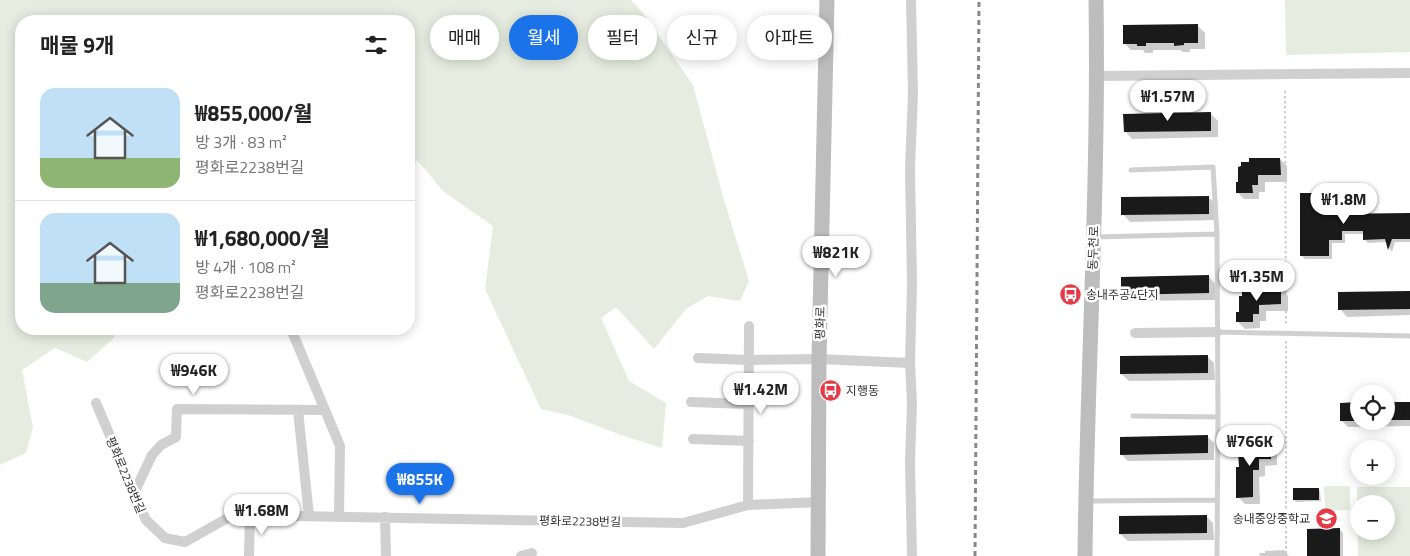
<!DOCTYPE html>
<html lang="ko">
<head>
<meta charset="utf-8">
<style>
  :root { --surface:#fff; --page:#f6f6f6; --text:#222; --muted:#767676; --line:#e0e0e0; --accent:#1a73e8 }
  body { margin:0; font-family:"Titillium Web","Noto Sans KR",sans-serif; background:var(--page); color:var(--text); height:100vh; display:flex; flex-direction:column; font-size:19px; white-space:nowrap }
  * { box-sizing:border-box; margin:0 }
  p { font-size:16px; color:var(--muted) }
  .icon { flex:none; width:28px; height:28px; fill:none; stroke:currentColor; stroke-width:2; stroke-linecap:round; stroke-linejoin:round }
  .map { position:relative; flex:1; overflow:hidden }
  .side { position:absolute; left:15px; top:15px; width:400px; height:320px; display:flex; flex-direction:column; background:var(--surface); border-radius:20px; box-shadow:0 2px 12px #0003 }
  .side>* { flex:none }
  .top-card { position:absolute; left:430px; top:15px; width:475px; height:45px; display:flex; gap:10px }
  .fabs { position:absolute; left:1350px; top:385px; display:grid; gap:10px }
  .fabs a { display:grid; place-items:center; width:45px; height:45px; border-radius:50%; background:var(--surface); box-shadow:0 2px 12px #0003; font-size:25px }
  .price { position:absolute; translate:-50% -42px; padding:0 11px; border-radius:18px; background:#fff; color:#222; font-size:16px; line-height:32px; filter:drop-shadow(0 1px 2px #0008) }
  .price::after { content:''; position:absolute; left:50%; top:30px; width:15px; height:11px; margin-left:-8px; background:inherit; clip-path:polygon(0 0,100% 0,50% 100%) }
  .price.on { background:var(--accent); color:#fff }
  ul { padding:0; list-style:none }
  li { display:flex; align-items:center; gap:15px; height:125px; padding:0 25px }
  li+li { border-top:1px solid var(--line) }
  li span { display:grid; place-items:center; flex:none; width:140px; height:100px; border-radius:15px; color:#555 }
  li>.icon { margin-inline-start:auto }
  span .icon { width:60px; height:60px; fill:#fffc; stroke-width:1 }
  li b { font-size:21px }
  h2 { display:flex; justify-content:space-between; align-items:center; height:60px; padding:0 25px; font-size:21px }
  .pill { padding:0 18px; border-radius:22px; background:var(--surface); box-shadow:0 2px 12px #0003; font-size:18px; line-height:45px }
  .pill.on { background:var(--accent); color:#fff }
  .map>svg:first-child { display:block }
  .green { fill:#e6ecdf; fill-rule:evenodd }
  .shadow { fill:#0003 }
  .building { fill:#1a1a1a }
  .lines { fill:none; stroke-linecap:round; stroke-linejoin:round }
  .path { stroke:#cdcdcd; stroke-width:2; stroke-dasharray:2.5 2.5; stroke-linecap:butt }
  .lane { stroke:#d0d0d0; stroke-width:5 }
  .street { stroke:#d0d0d0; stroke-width:10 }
  .secondary { stroke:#bdbdbd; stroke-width:15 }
  .rail { stroke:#888; stroke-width:3; stroke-dasharray:5 4; stroke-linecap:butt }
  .labels { text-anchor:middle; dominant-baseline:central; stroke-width:5; stroke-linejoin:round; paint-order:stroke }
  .street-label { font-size:12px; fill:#333; stroke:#fff }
  .poi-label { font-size:12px; fill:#333; stroke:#fff; text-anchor:start }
</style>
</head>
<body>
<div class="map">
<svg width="1410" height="556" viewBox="0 0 1410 556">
  <rect width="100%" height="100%" fill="#fff"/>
  <path class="green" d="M0,0h631l12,13 50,72 31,115 25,81 -9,20 -32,-5 -22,13 -32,40 -38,-42 -15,11 28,63 37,22 -4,45 -38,-12 -56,-21 -27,-6 -56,-120 8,-63 -49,-34 -27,-32 -8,13v-152h-388v308h91l2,9 -27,24 -32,-14 -33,22 11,57 -7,26 -26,12z
    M1285,0h125v52l-124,3z
    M1324,486h26v24l-25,1z
    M1357,487h53v69h-52zM1359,504h27v27h-27z"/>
  <path class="shadow" d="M1198,26l7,7v16h-15v3h-7l-3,-2h-27v3h-8l-2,-3h-12l-7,-7z
    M1211,114l7,7v16l-86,2 -7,-8z
    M1280,159l7,7v16h-22v10h-6v7h-15l-7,-7 2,-8 11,-21z
    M1322,194l10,11 1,10h77v27h-15l-3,10 -2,-3 -3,-7 -19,1 -4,-4v-5h-19v9h-13v16h-27l-4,-4z
    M1208,197l8,7v16l-86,2 -7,-8z
    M1208,276l7,7v17l-86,1 -7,-7z
    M1281,288l7,8v15h-22v10h-6v7l-15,1 -7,-7v-9z
    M1410,292v23l-63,2 -7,-8z
    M1207,356l7,7 1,17 -86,1 -8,-7z
    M1386,403h24v23l-62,1 -7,-7 18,-16v17h27z
    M1207,436l7,7v17l-86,1 -7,-7z
    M1270,443l7,7v15l-12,1v10l-6,1 1,27h-15l-7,-7 2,-29 6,-15z
    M1318,489l2,2 1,10 -25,1 -2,-2z
    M1206,516l7,7 1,17 -86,1 -8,-7z
    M1339,529l4,4v23h-34z
    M1284,550l5,6h-29l-1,-3h6v-2z"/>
  <path class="building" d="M1198,24v19h-14v2l-10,1v-3h-28v3h-9v-2h-14v-19z
    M1211,112v19l-87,1 -1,-18z
    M1249,158h31l1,17h-23v10h-6l1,8h-17v-11h2v-15l3,-1v-4h8z
    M1300,193h23l6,7 1,14 80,-1v26h-18l-4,11 -3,-11 -22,1v-9h-21v9h-13v16h-29z
    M1209,196v18l-88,1v-18z
    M1209,275v18l-88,2v-18z
    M1281,287v17l-22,1v9h-6v8h-17v-10h3v-16h3v-5h8v-3z
    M1410,291v18l-72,1v-18z
    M1208,355v18l-88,1v-18z
    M1359,402v19h-19v-18z
    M1386,402h24v18h-24z
    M1208,435v18l-88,2v-18z
    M1250,442h21v17h-12v11h-6v27l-17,1v-31h3l-1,-16h7v-7h5z
    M1293,488h26v12h-26z
    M1207,515v18l-88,1v-18z
    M1340,528v28h-33v-27z"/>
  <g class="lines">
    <path class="path" d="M1285,91l1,235
      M1286,341v215"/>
    <path class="lane" d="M1094,237l123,-3 -4,-67 -82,3
      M1217,332l193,4
      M1133,416l85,1 -1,-183
      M1088,501l129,-1
      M1217,556l1,-139"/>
    <path class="street" d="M1098,76l312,-3
      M291,329l49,117 -1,70
      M1135,333l82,-1
      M698,358l51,2 70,-1 91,4 2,-80 -2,-115 3,-75 -2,-93
      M910,363l2,40 -2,59 2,94
      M691,402l58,2
      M96,403l50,117 19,18 20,4 48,-27 450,8 65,-18 71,-3
      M298,410l11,106
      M693,439l56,2
      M134,493l18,-38 9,-10 15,-8 1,-28 148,1
      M748,505l1,-179
      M385,517l1,39
      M249,556l1,-41
      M521,556l11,-3"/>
    <path class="secondary" d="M818,556l1,-197 8,-359
      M1085,556c2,-185 14,-371 11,-556"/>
    <path class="rail" d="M975,556l4,-556"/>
  </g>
  <defs>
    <symbol id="bus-disc" viewBox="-11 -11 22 22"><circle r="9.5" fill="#e63946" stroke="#fff"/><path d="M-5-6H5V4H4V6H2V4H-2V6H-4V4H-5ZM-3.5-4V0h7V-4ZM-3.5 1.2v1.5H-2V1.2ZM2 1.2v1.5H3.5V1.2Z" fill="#fff"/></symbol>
    <symbol id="school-disc" viewBox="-11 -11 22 22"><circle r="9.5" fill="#e63946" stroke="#fff"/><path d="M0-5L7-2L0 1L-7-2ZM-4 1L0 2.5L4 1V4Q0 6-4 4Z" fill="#fff"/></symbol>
  </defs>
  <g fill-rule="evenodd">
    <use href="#bus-disc" x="1058" y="282" width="25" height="25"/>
    <use href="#bus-disc" x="818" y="378" width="25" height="25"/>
    <use href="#school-disc" x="1314" y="506" width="25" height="25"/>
  </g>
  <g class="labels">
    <g class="street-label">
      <text transform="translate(1093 248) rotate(-88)">동두천로</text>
      <text transform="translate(820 323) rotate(-89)">평화로</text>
      <text transform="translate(126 475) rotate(67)">평화로2238번길</text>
      <text transform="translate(580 521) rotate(1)">평화로2238번길</text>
    </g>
    <g class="poi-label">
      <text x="1086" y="294">송내주공4단지</text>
      <text x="846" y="390">지행동</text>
      <text x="1310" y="518" text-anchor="end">송내중앙중학교</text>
    </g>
  </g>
</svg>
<div class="fabs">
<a><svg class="icon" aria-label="locate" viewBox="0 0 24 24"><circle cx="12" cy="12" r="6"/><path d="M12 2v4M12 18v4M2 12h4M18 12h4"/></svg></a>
<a>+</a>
<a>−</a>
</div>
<b class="price" style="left:1168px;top:122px">₩1.57M</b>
<b class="price" style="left:1344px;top:225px">₩1.8M</b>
<b class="price" style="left:836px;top:278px">₩821K</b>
<b class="price" style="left:1257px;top:302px">₩1.35M</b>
<b class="price" style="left:194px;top:396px">₩946K</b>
<b class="price" style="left:761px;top:415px">₩1.42M</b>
<b class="price" style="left:1250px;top:467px">₩766K</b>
<b class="price on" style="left:420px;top:505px">₩855K</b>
<b class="price" style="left:262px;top:536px">₩1.68M</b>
<div class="top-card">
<a class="pill">매매</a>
<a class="pill on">월세</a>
<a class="pill">필터</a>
<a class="pill">신규</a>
<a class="pill">아파트</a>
</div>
<section class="side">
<h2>매물 9개<svg class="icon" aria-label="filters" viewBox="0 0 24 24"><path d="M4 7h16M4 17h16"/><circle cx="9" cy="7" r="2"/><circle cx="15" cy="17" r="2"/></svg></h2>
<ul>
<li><span style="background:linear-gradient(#bfe0f5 70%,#8fb573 0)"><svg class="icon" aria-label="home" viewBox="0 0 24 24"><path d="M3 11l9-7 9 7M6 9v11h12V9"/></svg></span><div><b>₩855,000/월</b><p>방 3개 · 83 m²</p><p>평화로2238번길</p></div></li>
<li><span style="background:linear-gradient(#bfe0f5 70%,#7fa58c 0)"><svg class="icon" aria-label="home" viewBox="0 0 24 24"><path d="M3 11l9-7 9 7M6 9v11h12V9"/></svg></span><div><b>₩1,680,000/월</b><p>방 4개 · 108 m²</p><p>평화로2238번길</p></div></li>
</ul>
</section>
</div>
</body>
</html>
